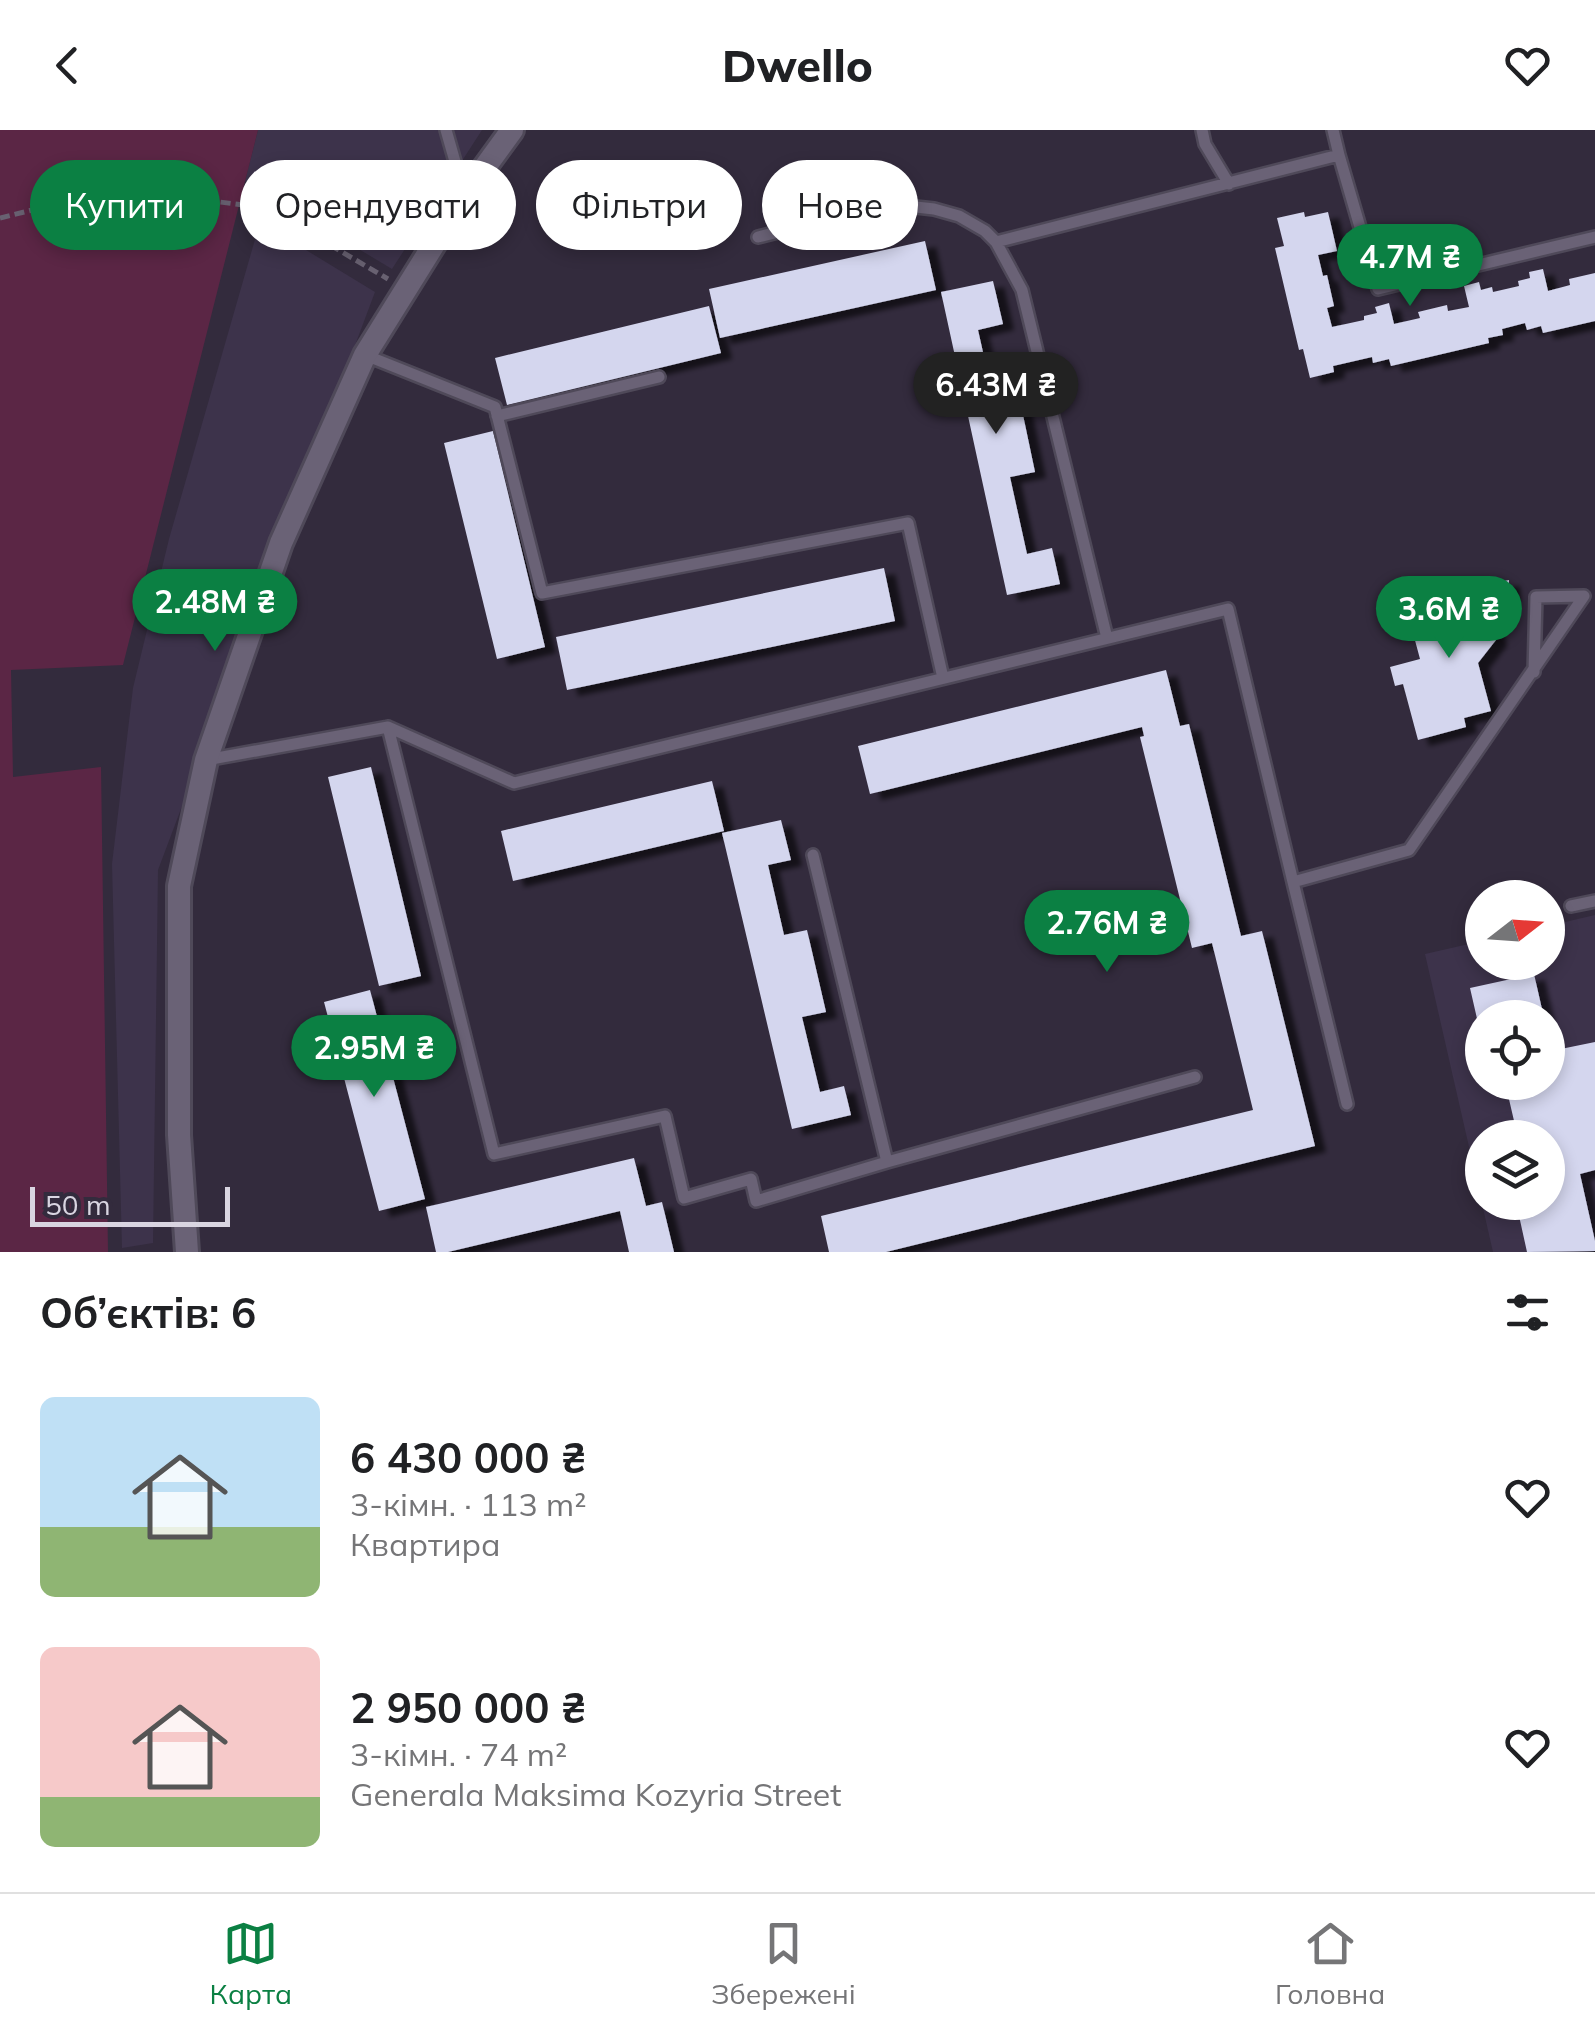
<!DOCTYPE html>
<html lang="uk">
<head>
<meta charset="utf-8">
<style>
  :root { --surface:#fff; --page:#f6f6f6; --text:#202124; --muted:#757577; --line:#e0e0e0; --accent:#0b8043 }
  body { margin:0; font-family:Mulish,sans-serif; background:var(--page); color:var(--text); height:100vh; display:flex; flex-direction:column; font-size:38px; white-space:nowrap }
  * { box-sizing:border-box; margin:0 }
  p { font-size:32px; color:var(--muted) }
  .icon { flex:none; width:55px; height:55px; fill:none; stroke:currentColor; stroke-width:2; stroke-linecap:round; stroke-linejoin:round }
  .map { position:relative; height:1122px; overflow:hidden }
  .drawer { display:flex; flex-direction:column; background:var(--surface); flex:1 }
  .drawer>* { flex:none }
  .guide { position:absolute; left:30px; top:30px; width:1000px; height:90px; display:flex; gap:20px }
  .needle { width:65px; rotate:73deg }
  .controls { position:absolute; left:1465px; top:750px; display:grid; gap:20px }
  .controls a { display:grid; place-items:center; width:100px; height:100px; border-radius:50%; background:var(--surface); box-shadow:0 5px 15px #0003; font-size:50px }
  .scale { position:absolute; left:30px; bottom:25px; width:200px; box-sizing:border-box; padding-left:10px; border:5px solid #d9d5e1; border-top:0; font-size:28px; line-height:35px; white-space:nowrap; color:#d9d5e1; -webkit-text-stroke:8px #332b3d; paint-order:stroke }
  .price { position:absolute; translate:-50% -85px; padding:0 22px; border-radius:35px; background:var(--accent); color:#fff; font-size:32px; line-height:65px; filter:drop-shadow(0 2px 5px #0008) }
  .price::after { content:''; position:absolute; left:50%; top:60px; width:30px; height:22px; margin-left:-15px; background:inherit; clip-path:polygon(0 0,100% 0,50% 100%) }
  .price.selected { background:#222; color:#fff }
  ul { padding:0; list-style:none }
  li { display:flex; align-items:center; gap:30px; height:250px; padding:0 40px }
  li span { display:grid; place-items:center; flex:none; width:280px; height:200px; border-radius:15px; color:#555 }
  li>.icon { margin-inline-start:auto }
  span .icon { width:120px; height:120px; fill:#fffc; stroke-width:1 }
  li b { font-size:42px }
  h2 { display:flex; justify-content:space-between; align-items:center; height:120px; padding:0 40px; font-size:42px }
  .tag { padding:0 35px; border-radius:45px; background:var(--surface); box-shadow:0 5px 15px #0003; font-size:35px; line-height:90px }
  .tag.selected { background:var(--accent); color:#fff }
  header { display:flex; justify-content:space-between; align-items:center; height:130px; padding:0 40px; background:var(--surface); font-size:45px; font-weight:800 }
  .tab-bar { display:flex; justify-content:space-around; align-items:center; height:140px; border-top:2px solid var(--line); background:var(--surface); font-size:28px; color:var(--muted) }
  .tab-bar a { display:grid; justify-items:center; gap:5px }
  .tab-bar .selected { color:var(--accent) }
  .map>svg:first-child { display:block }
  .built { fill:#3d334b; fill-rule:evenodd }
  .green { fill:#5b2645 }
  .building { fill:#d4d6ee; filter:url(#shadow) }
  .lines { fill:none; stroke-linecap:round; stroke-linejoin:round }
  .service-casing { stroke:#4f4959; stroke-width:16 }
  .minor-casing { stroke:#4f4959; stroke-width:28 }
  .path { stroke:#686171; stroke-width:5; stroke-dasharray:10 5; stroke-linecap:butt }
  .service { stroke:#6a6276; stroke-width:11 }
  .minor { stroke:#6a6276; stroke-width:22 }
</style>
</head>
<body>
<header><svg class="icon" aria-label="back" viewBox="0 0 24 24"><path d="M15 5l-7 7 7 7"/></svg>Dwello<svg class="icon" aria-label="heart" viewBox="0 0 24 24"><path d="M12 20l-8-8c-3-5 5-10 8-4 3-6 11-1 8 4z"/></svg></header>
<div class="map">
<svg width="1595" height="1122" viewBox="0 0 1595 1122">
  <defs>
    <filter id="shadow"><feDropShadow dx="11" dy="6" stdDeviation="2.5" flood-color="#0009"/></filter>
  </defs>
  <rect width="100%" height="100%" fill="#332b3d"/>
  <path class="built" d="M258,0h224l-90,139 -147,-88z
    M260,92l115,70 -217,578 -5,373 -31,5 -10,-384 21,-176 36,-149z
    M1595,785v337h-102l-68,-298 57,-13v21h66v-36zM1482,888h66v64h-66zM1482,1008h66v64h-66z"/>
  <path class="green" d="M0,0h258l-135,535 -112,5 2,107 88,-10 7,485h-108z"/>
  <path class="building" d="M1304,82l1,5 23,-5 9,39 -19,4 5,21 4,-1 7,31 -7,2 5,19 32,-7v-4l13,-3 -2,-6 14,-4 5,21 26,-6 -2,-6 29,-7 1,6 21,-4 -5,-21 15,-4 2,8 11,-3 1,5 26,-6 -1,-5 12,-3 -1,-6 14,-3 5,22 22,-6 -1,-6 26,-6v48l-52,12 -2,-7 -14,4 -2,-7 -23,6 1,6 -15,3 1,5 -98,23 -2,-7 -16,4 -1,-6 -39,9 1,6 -24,6 -7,-29 -4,1 -24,-102 9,-2 -7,-28z
    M925,111l11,49 -216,48 -11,-49z
    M993,151l10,43 -25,6 16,71 25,-5 16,76 -25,5 17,77 25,-6 8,36 -53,11 -66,-303z
    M709,176l12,47 -214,52 -12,-47z
    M493,301l52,216 -48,12 -53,-216z
    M884,438l11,53 -328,69 -11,-53z
    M1509,450v18l-20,17 7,25 -18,23 13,48 -27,7 2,9 -48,13 -15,-56 -8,2 -5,-19 30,-8 -15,-56 38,-10 5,18 35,-9 -3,-16z
    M1166,540l14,56 9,-2 52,212 21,-5 53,215 -429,106h-57l-8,-36 432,-106 -41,-167 -20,5 -52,-211 4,-1 -2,-9 -272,67 -12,-48z
    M371,637l50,209 -42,10 -51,-209z
    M712,651l12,50 -211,50 -12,-50z
    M781,690l10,40 -23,5 16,70 23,-5 19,82 -24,5 18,75 24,-6 7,29 -59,14 -70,-296z
    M1534,844l10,44h-62l-1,18 -11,-48z
    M370,860l55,209 -46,12 -55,-209z
    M1595,912v128l-15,4 15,67v10l-68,1 -11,-50h32v-64h-30l-13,-56h43v-39l3,8z
    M634,1028l12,48 16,-4 12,50h-45l-9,-41 -172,41h-12l-10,-45z"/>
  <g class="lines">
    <defs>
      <path id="service" d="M446,0l18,63
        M1202,0l3,14 24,40
        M1333,0l6,25
        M758,107l131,-33 45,5 25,7 26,15 11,11 26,48 85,348
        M996,112l343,-87 39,134 217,-52
        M365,225l130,52 47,186 366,-70 35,155
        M497,286l162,-39
        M388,597l126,56 714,-174 65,273 116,-32 175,-254 -48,1 -2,75
        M206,630l182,-33 106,427 171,-38 19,82 67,-19 5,22 131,-39 -74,-307
        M1293,752l54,222
        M1571,776l24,-5
        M887,1032l308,-85"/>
      <path id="minor" d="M187,1122l-8,-117v-249l27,-126 75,-217 84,-188 99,-159 48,-66"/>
    </defs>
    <use href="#service" class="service-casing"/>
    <use href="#minor" class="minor-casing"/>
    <path class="path" d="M0,88l117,-29 150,19 121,71"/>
    <use href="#service" class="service"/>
    <use href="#minor" class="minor"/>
  </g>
</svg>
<div class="controls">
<a><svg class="needle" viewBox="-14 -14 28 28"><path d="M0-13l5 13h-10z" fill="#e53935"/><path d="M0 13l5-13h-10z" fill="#757577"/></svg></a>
<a><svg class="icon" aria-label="locate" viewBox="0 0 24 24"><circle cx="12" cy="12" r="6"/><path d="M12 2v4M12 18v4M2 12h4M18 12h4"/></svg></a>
<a><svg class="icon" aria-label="layers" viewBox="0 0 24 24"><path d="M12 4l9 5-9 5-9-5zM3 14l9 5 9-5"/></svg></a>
</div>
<div class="scale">50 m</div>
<b class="price" style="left:1410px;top:179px">4.7M ₴</b>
<b class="price selected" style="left:996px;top:307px">6.43M ₴</b>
<b class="price" style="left:215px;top:524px">2.48M ₴</b>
<b class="price" style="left:1449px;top:531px">3.6M ₴</b>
<b class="price" style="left:1107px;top:845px">2.76M ₴</b>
<b class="price" style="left:374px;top:970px">2.95M ₴</b>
<div class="guide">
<a class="tag selected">Купити</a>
<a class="tag">Орендувати</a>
<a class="tag">Фільтри</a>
<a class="tag">Нове</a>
</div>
</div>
<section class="drawer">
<h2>Об’єктів: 6<svg class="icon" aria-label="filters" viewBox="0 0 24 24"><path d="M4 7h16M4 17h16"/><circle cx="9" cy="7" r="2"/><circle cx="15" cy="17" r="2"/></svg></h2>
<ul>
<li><span style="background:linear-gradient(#bfe0f5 65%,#8fb573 0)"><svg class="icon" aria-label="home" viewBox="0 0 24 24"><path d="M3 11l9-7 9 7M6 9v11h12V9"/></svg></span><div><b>6 430 000 ₴</b><p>3-кімн. · 113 m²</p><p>Квартира</p></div><svg class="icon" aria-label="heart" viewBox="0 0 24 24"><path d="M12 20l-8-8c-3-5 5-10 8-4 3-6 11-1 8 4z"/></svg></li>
<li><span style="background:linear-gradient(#f6c9c9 75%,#8fb573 0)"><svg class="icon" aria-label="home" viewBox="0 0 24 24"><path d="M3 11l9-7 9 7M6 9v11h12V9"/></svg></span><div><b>2 950 000 ₴</b><p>3-кімн. · 74 m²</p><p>Generala Maksima Kozyria Street</p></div><svg class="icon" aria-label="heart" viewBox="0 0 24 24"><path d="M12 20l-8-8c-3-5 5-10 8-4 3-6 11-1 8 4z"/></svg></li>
</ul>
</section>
<nav class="tab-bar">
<a class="selected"><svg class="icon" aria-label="map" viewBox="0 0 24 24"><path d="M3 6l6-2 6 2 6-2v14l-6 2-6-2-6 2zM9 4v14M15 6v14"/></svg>Карта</a>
<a><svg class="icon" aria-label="saved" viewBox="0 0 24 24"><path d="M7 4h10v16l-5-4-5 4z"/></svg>Збережені</a>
<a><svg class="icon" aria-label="home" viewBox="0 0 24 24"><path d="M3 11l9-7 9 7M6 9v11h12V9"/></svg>Головна</a>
</nav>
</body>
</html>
